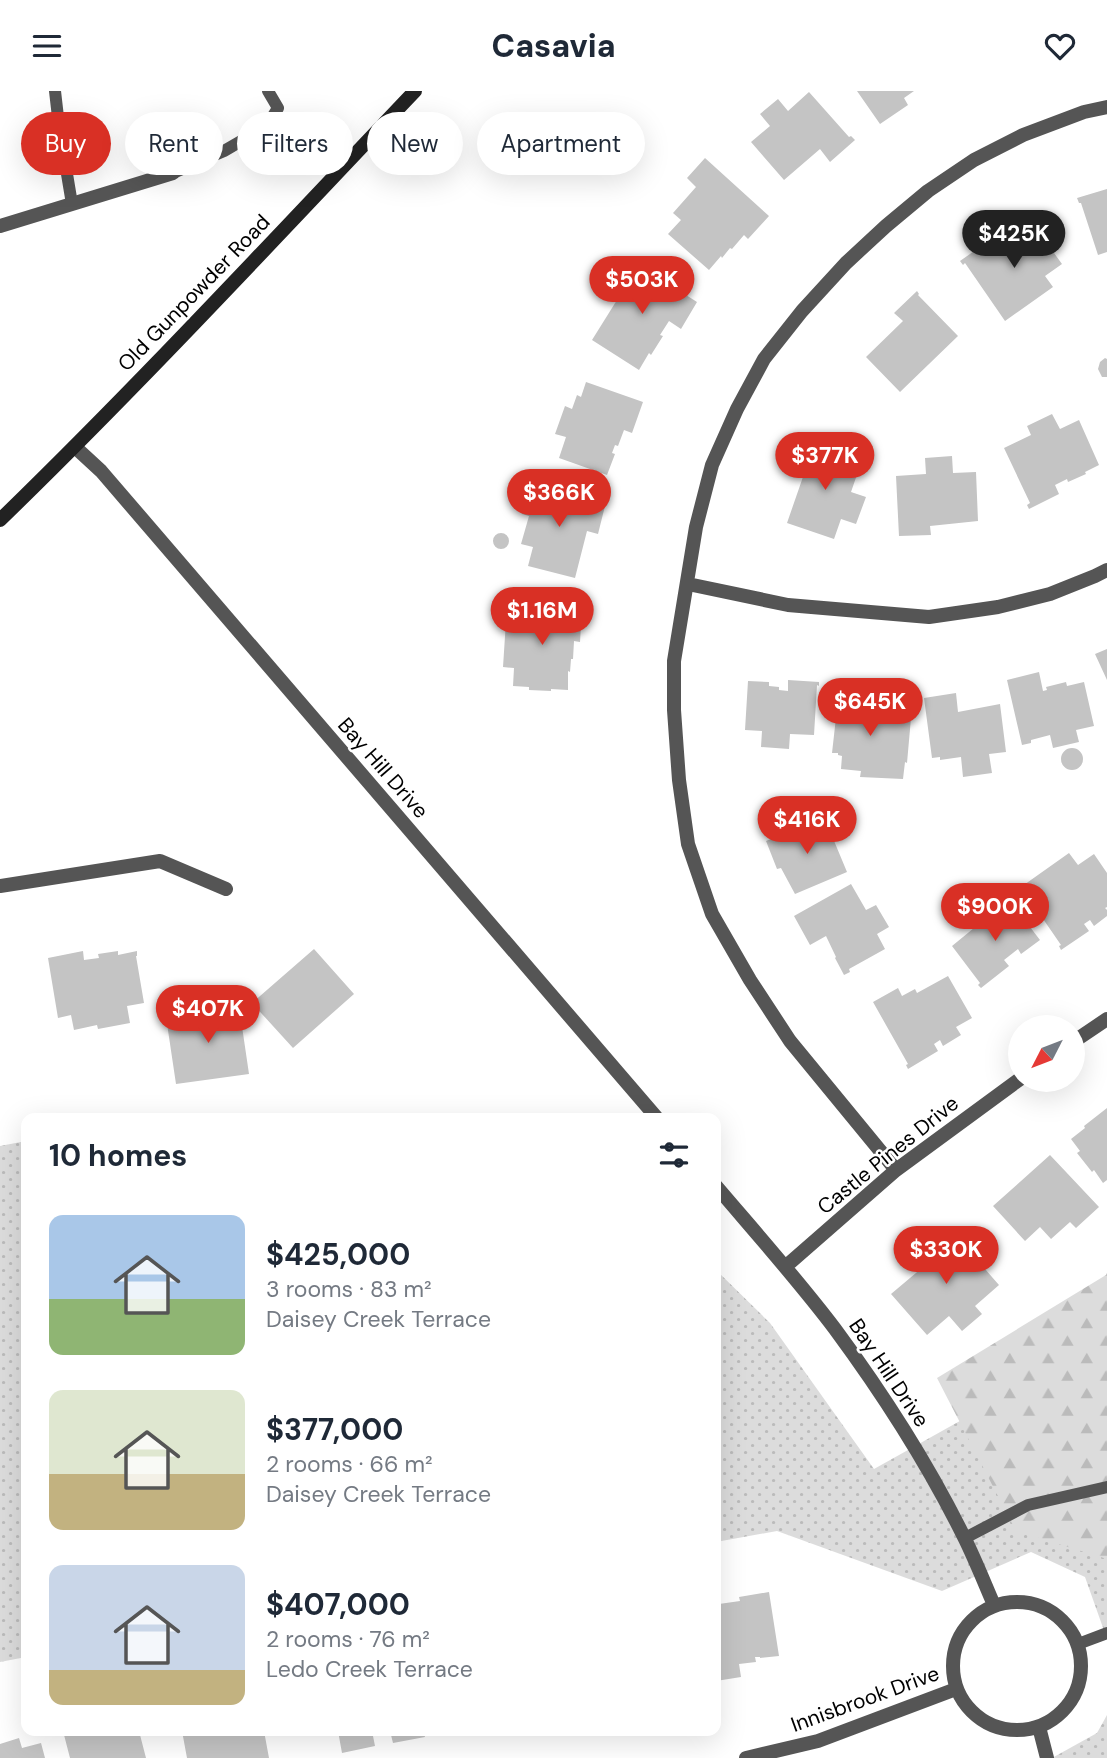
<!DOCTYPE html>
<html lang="en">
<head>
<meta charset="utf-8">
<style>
  :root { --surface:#fff; --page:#f6f6f7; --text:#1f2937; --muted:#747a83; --accent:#d93025 }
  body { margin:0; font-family:"DM Sans",sans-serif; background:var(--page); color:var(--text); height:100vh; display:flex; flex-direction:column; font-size:26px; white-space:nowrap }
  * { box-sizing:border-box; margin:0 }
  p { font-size:23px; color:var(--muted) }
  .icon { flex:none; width:38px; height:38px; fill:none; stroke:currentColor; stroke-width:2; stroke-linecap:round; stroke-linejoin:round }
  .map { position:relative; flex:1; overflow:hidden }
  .panel { position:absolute; left:21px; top:1022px; width:700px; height:623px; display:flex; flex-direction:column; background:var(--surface); border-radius:14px; box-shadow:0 7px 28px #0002 }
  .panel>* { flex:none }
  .top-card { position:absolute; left:21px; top:21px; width:700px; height:63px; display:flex; gap:14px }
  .needle { width:46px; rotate:228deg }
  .tools { position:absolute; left:1008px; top:924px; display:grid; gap:14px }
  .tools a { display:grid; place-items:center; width:77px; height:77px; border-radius:50%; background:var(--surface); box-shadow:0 7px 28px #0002; font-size:35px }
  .price { position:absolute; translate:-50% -60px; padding:0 16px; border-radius:24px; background:var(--accent); color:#fff; font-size:23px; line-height:46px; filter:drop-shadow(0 2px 4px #0008) }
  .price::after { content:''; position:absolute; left:50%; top:42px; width:21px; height:16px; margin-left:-10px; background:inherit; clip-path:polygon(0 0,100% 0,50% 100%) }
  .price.on { background:#222; color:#fff }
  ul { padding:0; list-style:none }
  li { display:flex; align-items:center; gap:21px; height:175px; padding:0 28px }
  li span { display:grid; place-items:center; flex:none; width:196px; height:140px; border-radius:14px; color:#555 }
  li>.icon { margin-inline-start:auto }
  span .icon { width:84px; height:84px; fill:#fffc; stroke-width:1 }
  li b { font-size:30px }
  h2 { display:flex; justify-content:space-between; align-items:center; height:84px; padding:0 28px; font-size:30px }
  .chip { padding:0 24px; border-radius:32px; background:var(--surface); box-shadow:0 7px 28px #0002; font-size:24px; line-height:63px }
  .chip.on { background:var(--accent); color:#fff }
  header { display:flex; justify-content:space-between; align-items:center; height:91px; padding:0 28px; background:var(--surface); font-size:32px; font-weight:800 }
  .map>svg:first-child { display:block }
  .grass { fill:url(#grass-dots) }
  .forest { fill:url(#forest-firs) }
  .building { fill:#c4c4c4 }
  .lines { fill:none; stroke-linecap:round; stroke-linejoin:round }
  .lane { stroke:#555; stroke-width:12 }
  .street { stroke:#555; stroke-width:14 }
  .secondary { stroke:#222; stroke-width:14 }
  .labels { text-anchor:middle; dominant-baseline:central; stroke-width:5; stroke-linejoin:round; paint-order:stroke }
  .street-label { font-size:21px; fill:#000; stroke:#fff }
</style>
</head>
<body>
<header><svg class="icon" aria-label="menu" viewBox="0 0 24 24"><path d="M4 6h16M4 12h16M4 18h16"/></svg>Casavia<svg class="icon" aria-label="heart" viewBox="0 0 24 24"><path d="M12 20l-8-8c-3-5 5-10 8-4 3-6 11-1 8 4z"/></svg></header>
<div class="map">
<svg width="1107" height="1667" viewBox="0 0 1107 1667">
  <defs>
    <pattern id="grass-dots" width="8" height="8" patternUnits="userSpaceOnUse" patternTransform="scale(1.75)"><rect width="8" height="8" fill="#dcdcdc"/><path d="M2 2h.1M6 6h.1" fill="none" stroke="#bbb" stroke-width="1.8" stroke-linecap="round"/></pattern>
    <pattern id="forest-firs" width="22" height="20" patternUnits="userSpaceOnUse" patternTransform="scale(1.75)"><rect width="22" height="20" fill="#dcdcdc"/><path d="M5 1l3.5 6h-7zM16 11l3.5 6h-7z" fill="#bbb"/></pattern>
  </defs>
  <rect width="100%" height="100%" fill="#fff"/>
  <path class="grass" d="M26,1050v516l-26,5v-516z
    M716,1179l54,53 104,146 202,-113 31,-31v314l-22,-62 -54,-25 -89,39 -165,-60 -61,11z
    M1107,1624v43h-55l45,-25z"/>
  <path class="forest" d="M1107,1182v286l-91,-28 -79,-153 169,-103z"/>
  <path class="building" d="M857,0h57l-10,7 4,7 -28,19z
    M809,1l40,45 2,-1 4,4 -25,22 -10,-13 -36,31 -33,-38 19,-16 -10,-12 18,-15 10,12z
    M705,67l64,58 -21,23 -4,-4 -12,14 -2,-1 -8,10 -1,-2 -12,14 -41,-36 13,-14 -8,-7 23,-26 -9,-9z
    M1107,98v63l-9,3 -17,-52h-2l-2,-5z
    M1033,133l29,40 -17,12 8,11 -48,34 -40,-58 -2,2 -3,-4 27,-19 5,7 13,-8 -4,-6 11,-7 5,7z
    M634,171l63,40 -16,27 -12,-8 -9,14 3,1 -12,19 -2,-2 -10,17 -47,-30 30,-48 -5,-3z
    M917,200l2,3 -1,1 40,41 -58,56 -34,-35 37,-36 -9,-8z
    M1105,267l2,1v18h-5l-4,-8 2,-7z
    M586,291l57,20 -11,31 -8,-3 -6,16 -3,-1 -3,8 3,1 -8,21 -48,-17 7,-21 -11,-3 10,-28 7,3 5,-14 4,2z
    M1052,323l8,15 19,-9 20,45 -14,7 1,2 -18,8 -1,-3 -12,6 4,9 -30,15 -2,-4 3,-2 -26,-55 27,-13 -4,-9z
    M803,352l58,20 -10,29 15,5 -10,27 -15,-5 -7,20 -47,-16 17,-49 -10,-3z
    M952,365l1,17 23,-1 2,49 -48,5 1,9 -32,1 -3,-60 30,-2 -1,-16z
    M530,395l70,18 1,-3 5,1 -8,32 -11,-3 -12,47 -47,-12 5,-19 -12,-3 8,-28 -7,-2z
    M493 450a8 8 0 1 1 16 0a8 8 0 1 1-16 0Z
    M518,514l64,5 -2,32 -6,-1 -1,18h-2l-1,13 -2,-1v19l-17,-1v2l-22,-1v-3l-16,-1 1,-18 -11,-1 3,-46h11z
    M1107,558v31l-12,-26z
    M1039,581l4,19 4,-1 -1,-3 20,-5 1,4 17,-4 10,44 -18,4 3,12 -26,6 -3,-13 -19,5v3l-9,2 -15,-65z
    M788,589l31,2v4l-2,-1 -3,50 -24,-1 -1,15 -28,-2 1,-16 -17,-1 3,-49 21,1v4l10,1v3l9,1z
    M839,600l32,4 -2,19h4v-4l20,2v4l18,2 -4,45 -2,-1 -2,17 -43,-2 1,-6 -20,-2 1,-13 -4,-1v-2h-6z
    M956,602l2,19 42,-8 6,48 -17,2 3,19 -29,4 -2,-20 -21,3v-3l-8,1 -8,-60z
    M1061 668a11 11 0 1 1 22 0a11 11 0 1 1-22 0Z
    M821,727l4,7 2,-1 20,48 -52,22 -14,-26 -4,1 -11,-28z
    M1069,762l9,12 16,-11 13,19v34l-2,1 2,2v6l-13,10 -4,-6 -6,4 5,7 -28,19 -2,-4 2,-1 -31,-45 -3,3 -3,-4 3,-3 -6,-9z
    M851,793l15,26 10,-5 13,22 -12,7 8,15 -36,20 1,3 -6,3 -9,-17 1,-1 -10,-21 -16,9 -16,-29z
    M1010,810l30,39 -19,14 -3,-5 -14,11 5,6 -28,22 -3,-3 2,-2 -28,-37 22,-18 -1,-2 21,-16 2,2z
    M314,858l40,45 -61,54 -41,-45z
    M83,860l1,9 15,-2 -1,-4 20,-3v4l19,-4v5h-1l8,47 -17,3 3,17 -32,6 -1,-4 -23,5 -3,-15 -13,3 -10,-60z
    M948,885l24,42 -16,9 5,8 -18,11 -3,-6 -6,4 4,7 -30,18 -2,-4 2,-1 -35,-62 25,-14 4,8 13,-7 2,4z
    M239,915l10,68 -73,10 -10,-67z
    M1107,1017v72l-4,3 -9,-13 -2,2 -15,-19 3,-2 -9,-12 14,-11 -1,-2z
    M1050,1064l49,52 -23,21 -6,-6 -19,17 -11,-12 -15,14 -32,-35z
    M950,1138l49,56 -24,21 7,8 -20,17 -13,-15 -22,19 -36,-41 38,-32 -8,-9z
    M769,1501l10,64 -19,2v-1h-5l1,5 -17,2 2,13 -25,4v-85h1l2,8 21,-3 -1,-4z
    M63,1640h76l7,27h-76z
    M182,1640h82l5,27h-82z
    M292,1640h21v1l-20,4z
    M338,1640h34l3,15 -33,7z
    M390,1640h33l2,6 -32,6z
    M19,1647l3,10 19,-5 4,15h-45v-14z"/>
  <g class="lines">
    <path class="lane" d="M55,0l4,35 13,78
      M173,82l51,-22 43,-25 11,-18 -10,-17
      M965,1447l63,-33 79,-18
      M1078,1553l29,-11"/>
    <path class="street" d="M0,135l173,-53
      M75,356l26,24 556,647
      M688,493l100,21 141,12 69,-10 52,-13 45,-18 12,-6
      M0,795l160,-25 66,28
      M1073,951l34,-23
      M896,1079l-106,-129 -40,-61 -38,-66 -24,-70 -9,-64 -5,-70v-49l22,-134 16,-62 25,-56 27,-50 38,-48 44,-48 40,-37 42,-35 46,-31 49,-25 61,-23 23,-5
      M716,1095c40,47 82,94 119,143 48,65 93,135 129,208 11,22 20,45 30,68
      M785,1176l111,-97 124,-91
      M953 1575a64 64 0 1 1 128 0a64 64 0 1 1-128 0Z
      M1039,1636l8,31
      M746,1667l72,-17 138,-52"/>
    <path class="secondary" d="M0,429c143,-139 278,-285 415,-429"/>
  </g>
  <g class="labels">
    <g class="street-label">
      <text transform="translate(194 202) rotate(-46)">Old Gunpowder Road</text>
      <text transform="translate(383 677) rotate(49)">Bay Hill Drive</text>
      <text transform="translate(888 1064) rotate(-39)">Castle Pines Drive</text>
      <text transform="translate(889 1282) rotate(56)">Bay Hill Drive</text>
      <text transform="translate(865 1608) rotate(-20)">Innisbrook Drive</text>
    </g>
  </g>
</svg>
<div class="tools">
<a><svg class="needle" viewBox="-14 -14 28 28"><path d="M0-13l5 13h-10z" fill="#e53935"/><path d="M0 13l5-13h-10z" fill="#747a83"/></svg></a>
</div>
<b class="price on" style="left:1014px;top:179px">$425K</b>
<b class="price" style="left:642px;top:225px">$503K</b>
<b class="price" style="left:825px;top:401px">$377K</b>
<b class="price" style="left:559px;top:438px">$366K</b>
<b class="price" style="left:542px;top:556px">$1.16M</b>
<b class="price" style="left:870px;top:647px">$645K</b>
<b class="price" style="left:807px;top:765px">$416K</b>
<b class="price" style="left:995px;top:852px">$900K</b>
<b class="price" style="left:208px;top:954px">$407K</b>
<b class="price" style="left:946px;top:1195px">$330K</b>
<div class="top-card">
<a class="chip on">Buy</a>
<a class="chip">Rent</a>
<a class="chip">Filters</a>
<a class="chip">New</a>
<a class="chip">Apartment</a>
</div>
<section class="panel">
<h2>10 homes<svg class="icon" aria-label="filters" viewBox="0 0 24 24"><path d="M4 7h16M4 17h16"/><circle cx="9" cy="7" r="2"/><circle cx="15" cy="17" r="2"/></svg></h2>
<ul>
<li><span style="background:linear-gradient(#a9c7e8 60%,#8fb573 0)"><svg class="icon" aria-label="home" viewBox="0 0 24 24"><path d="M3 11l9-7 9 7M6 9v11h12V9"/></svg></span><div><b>$425,000</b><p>3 rooms · 83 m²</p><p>Daisey Creek Terrace</p></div></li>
<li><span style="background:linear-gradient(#dfe7d0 60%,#c2b280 0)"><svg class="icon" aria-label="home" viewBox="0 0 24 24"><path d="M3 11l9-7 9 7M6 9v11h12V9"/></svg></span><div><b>$377,000</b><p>2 rooms · 66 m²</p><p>Daisey Creek Terrace</p></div></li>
<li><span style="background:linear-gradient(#c9d6e8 75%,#c2b280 0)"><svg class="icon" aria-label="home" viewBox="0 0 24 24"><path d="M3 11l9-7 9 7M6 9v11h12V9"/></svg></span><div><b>$407,000</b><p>2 rooms · 76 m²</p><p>Ledo Creek Terrace</p></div></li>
</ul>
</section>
</div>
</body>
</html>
